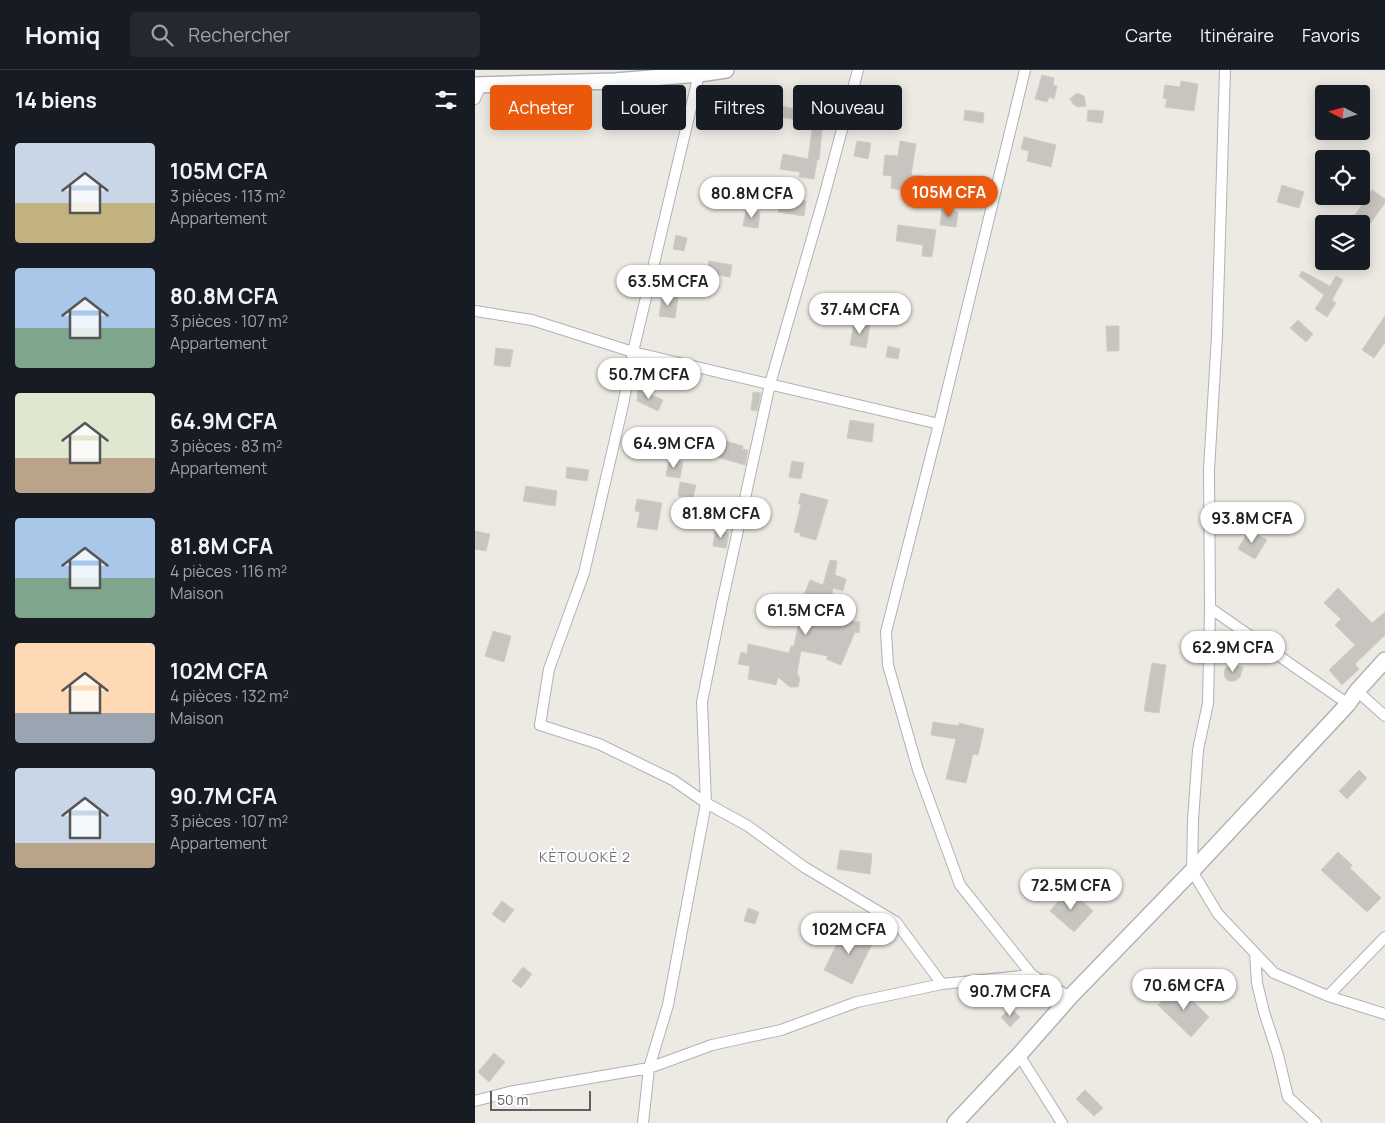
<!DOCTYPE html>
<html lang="fr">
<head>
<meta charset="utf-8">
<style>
  :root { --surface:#171b24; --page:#242831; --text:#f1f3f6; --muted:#9ea1a6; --line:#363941; --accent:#ea580c }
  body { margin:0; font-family:Manrope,sans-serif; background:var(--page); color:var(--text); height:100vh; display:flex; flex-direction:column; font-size:19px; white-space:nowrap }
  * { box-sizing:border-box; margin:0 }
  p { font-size:16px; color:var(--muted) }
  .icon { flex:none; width:28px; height:28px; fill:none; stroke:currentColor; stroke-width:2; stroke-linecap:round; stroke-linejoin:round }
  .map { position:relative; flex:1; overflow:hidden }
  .side { display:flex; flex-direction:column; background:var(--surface); width:475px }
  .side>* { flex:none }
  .guide { position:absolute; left:15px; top:15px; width:475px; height:45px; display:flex; gap:10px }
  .needle { width:32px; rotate:276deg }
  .fabs { position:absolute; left:840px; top:15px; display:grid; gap:10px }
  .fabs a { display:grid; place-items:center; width:55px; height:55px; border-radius:5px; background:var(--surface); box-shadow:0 2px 12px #0003; font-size:25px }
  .scale { position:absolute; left:15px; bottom:12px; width:101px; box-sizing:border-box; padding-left:5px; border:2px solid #5c6063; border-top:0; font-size:14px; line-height:18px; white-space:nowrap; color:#5c6063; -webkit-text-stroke:4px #fff; paint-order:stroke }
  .price { position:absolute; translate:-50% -42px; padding:0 11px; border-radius:18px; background:#fff; color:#222; font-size:16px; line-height:32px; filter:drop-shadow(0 1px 2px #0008) }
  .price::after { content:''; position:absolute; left:50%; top:30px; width:15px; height:11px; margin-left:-8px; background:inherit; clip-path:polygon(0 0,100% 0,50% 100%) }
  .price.current { background:var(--accent); color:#fff }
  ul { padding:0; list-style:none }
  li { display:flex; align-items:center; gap:15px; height:125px; padding:0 15px }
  li span { display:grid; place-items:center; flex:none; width:140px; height:100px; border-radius:5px; color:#555 }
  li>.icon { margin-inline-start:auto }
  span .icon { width:60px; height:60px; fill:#fffc; stroke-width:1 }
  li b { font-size:21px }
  h2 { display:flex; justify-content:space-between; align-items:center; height:60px; padding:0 15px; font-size:21px }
  .tag { padding:0 18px; border-radius:5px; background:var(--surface); box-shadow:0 2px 12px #0003; font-size:18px; line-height:45px }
  .tag.current { background:var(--accent); color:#fff }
  header { display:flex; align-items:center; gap:30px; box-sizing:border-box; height:70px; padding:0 25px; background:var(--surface); border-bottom:1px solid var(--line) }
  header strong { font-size:24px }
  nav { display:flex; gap:28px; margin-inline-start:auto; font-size:18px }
  .search { width:350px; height:45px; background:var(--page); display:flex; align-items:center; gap:12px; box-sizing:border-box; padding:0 18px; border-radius:5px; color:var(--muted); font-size:19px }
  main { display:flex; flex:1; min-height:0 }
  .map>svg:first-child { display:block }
  .building { fill:#c8c5c0; stroke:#d1cbc3 }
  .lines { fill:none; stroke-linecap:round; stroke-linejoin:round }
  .street-casing { stroke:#afb2b5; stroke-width:12 }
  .secondary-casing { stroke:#b0b4b7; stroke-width:18 }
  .street { stroke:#fff; stroke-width:10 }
  .secondary { stroke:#fff; stroke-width:15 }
  .labels { text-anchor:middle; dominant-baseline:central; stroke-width:4; stroke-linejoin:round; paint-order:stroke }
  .neighbourhood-label { font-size:14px; letter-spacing:1px; fill:#6d7275; stroke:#fff }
</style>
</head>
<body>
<header>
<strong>Homiq</strong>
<div class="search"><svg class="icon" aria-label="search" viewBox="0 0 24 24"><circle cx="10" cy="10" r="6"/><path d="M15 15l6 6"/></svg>Rechercher</div>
<nav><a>Carte</a><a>Itinéraire</a><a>Favoris</a></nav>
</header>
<main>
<section class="side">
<h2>14 biens<svg class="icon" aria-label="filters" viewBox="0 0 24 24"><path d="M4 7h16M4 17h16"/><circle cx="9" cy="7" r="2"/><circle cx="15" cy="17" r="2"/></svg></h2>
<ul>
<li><span style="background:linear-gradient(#c9d6e8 60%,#c2b280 0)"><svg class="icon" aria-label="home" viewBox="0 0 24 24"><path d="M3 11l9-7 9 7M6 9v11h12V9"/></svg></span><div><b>105M CFA</b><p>3 pièces · 113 m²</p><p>Appartement</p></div></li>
<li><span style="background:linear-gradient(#a9c7e8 60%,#7fa58c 0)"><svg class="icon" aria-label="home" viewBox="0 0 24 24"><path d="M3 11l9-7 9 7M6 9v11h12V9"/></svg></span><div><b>80.8M CFA</b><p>3 pièces · 107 m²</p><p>Appartement</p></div></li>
<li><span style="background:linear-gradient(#dfe7d0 65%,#b9a48a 0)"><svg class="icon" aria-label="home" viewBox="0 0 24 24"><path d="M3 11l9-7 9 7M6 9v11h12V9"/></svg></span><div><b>64.9M CFA</b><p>3 pièces · 83 m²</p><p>Appartement</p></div></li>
<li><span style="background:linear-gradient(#a9c7e8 60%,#7fa58c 0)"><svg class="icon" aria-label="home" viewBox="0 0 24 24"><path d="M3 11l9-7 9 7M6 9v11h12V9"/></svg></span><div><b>81.8M CFA</b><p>4 pièces · 116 m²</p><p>Maison</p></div></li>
<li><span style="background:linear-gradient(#ffd9b3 70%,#9aa5b1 0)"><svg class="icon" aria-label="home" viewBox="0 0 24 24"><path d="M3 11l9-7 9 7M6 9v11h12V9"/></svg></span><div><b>102M CFA</b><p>4 pièces · 132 m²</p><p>Maison</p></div></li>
<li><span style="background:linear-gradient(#c9d6e8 75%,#b9a48a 0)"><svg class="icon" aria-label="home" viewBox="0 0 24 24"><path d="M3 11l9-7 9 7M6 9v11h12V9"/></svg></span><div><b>90.7M CFA</b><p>3 pièces · 107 m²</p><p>Appartement</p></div></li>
</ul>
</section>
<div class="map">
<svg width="910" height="1053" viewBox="0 0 910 1053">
  <rect width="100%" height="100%" fill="#edeae4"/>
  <path class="building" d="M567,5l12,3 -1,7 4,1 -3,13 -5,-2 -2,5 -12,-3z
    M706,11l17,3 -4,27 -29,-4 2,-8 -4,-1 2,-13 15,2z
    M296,23l12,1 -2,12 32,7 -1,9 -45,-7z
    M602,23l7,3 2,10 -8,1 -5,-3 -3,-5z
    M340,40l9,1 -5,49h-5h3l-3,19 -15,-2 1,-5 -20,-3 3,-15 25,5z
    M490,40l19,3 -1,10 -19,-3z
    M613,40l16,1 -2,12 -15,-2z
    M549,67l32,8 -5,22 -24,-6 2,-10 -8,-2z
    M382,71l14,2 -3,16 -14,-3z
    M425,71l16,3 -5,31 12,1 -3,18 -29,-6 1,-12 -9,-1 2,-20 13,1z
    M807,115l22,7 -5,16 -22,-6z
    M897,120l13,9v4l-16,22 -14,-10z
    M305,127l26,4 -2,15 -26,-4z
    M467,139l16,3 -2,15 -16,-2z
    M271,140l14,2 -2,16 -15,-2z
    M423,155l38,5 -4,27 -10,-1 1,-11 -27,-4z
    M201,165l11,3 -3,13 -11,-2z
    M234,191l23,4 -2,12 -23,-4z
    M827,201l28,15 6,-10 7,4 -11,20 4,3 -9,14 -12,-8 9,-14 -25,-19z
    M187,225l16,2 -3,21 -16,-2z
    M910,246v26l-11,16 -12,-8z
    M823,250l15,14 -7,8 -16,-14z
    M379,252l16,3 -4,23 -16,-3z
    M631,256h13v25h-12z
    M413,276l12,3 -2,10 -12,-2z
    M21,278l17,2 -3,17 -16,-2z
    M163,319l25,11 -5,11 -21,-10z
    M278,322l8,1 -4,18 -6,-1z
    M375,350l24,4 -2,18 -25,-4z
    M221,359l20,4 -1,5 28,8 -1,3 6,1 -3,15 -31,-9 1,-4 -23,-4z
    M194,389l14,3 -3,16 -14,-2z
    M317,391l12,2 -3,16 -12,-2z
    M92,397l22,3 -2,11 -21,-3z
    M205,412l16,3 -3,13 -15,-2z
    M51,416l31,5 -2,15 -32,-5z
    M326,423l27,7 -12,40 -16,-4v-3l-6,-1 7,-28h-3z
    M162,429l25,4 -5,27 -20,-3 3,-15 -5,-1z
    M774,460l18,10 -12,19 -17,-10z
    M0,461l15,3 -4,17 -11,-2z
    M240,461l14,2 -3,15 -13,-2z
    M355,490l7,1 -2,14 11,4 -3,12 -10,-3 -5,29h4v2l28,3 -1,11 -4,-1 -14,33 -15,-6 2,-3 -27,-5 -4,22 3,6 -2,8h-8l-12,-10 -2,8 -28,-6 2,-13 -12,-2 3,-12 6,2 1,-10 41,9 2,-7h3l9,-46h-1l8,-20 13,5z
    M863,518l34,35 13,-11v23l-30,29 4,5 -17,16 -13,-15 26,-25 -20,-20 6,-6 -17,-16z
    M18,561l18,5 -7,26 -19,-6z
    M677,593l14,2 -7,48 -15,-2z
    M755,594l13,3 -3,10 -5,4h-7l-4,-5 1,-7z
    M458,652l26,4v-3l25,6 -6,26 -5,-1 -7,29 -20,-4 10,-40 -25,-4z
    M884,700l8,8 -20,21 -8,-8z
    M365,780l32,4 -2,20 -33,-5z
    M863,782l14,13 -2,3 31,30 -14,14 -46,-42z
    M594,819l24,22 -19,21 -24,-21z
    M27,831l12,9 -10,13 -12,-9z
    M273,838l11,4 -4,12 -11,-3z
    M371,856l28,14 -22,44 -28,-14z
    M48,897l9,7 -11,14 -9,-7z
    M702,915l32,32 -18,20 -33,-32z
    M536,938l9,9 -10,10 -9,-10z
    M19,983l11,9 -16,20 -11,-10z
    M610,1020l18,18 -9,8 -18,-17z"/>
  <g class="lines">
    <defs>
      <path id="street" d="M550,0l-86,354 -53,208 2,33 30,105 42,115 72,90 38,22
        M750,0l-8,265 -8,135 1,138 -2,95 -10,47 -5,70 -1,51 26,43 56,59 54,23 57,18
        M224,4l-66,278 -10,53 -39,168 -35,96 -9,56 59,19 74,36 33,23 42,23 56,41 92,55 46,62
        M0,29l6,-14
        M0,241l57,9 101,32 306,72
        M735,538l138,96
        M882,621l28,25
        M780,883l2,30 7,29 14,43 10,42 28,26
        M853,926l57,-59
        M544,985l43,68
        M0,1031l34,-9 140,-24 63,-23 69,-15 76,-28 85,-18 90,-9
        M168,1053l6,-55 19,-63 38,-202 -4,-101 20,-99 48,-219 55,-191 33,-123"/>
      <path id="secondary" d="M0,15l140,-4 84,-7 27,-4
        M480,1053l64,-68 51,-58 122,-126 156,-167 9,-13 28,-31"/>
    </defs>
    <use href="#street" class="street-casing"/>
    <use href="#secondary" class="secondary-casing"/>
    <use href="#street" class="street"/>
    <use href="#secondary" class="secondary"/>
  </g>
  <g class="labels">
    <g class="neighbourhood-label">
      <text x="110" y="786">KÈTOUOKÈ 2</text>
    </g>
  </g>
</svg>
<div class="fabs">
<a><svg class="needle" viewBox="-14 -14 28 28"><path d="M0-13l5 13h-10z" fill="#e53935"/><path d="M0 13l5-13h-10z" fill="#9ea1a6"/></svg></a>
<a><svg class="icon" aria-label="locate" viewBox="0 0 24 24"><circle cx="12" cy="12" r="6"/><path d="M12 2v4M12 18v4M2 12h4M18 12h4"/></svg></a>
<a><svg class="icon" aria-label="layers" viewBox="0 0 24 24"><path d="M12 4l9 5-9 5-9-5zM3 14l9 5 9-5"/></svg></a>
</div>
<div class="scale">50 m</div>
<b class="price current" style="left:474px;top:148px">105M CFA</b>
<b class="price" style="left:277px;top:149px">80.8M CFA</b>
<b class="price" style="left:193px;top:237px">63.5M CFA</b>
<b class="price" style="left:385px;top:265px">37.4M CFA</b>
<b class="price" style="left:174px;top:330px">50.7M CFA</b>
<b class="price" style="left:199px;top:399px">64.9M CFA</b>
<b class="price" style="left:246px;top:469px">81.8M CFA</b>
<b class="price" style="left:777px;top:474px">93.8M CFA</b>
<b class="price" style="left:331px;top:566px">61.5M CFA</b>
<b class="price" style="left:758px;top:603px">62.9M CFA</b>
<b class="price" style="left:596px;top:841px">72.5M CFA</b>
<b class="price" style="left:374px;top:885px">102M CFA</b>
<b class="price" style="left:709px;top:941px">70.6M CFA</b>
<b class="price" style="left:535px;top:947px">90.7M CFA</b>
<div class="guide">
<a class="tag current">Acheter</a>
<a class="tag">Louer</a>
<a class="tag">Filtres</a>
<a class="tag">Nouveau</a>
</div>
</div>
</main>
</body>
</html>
